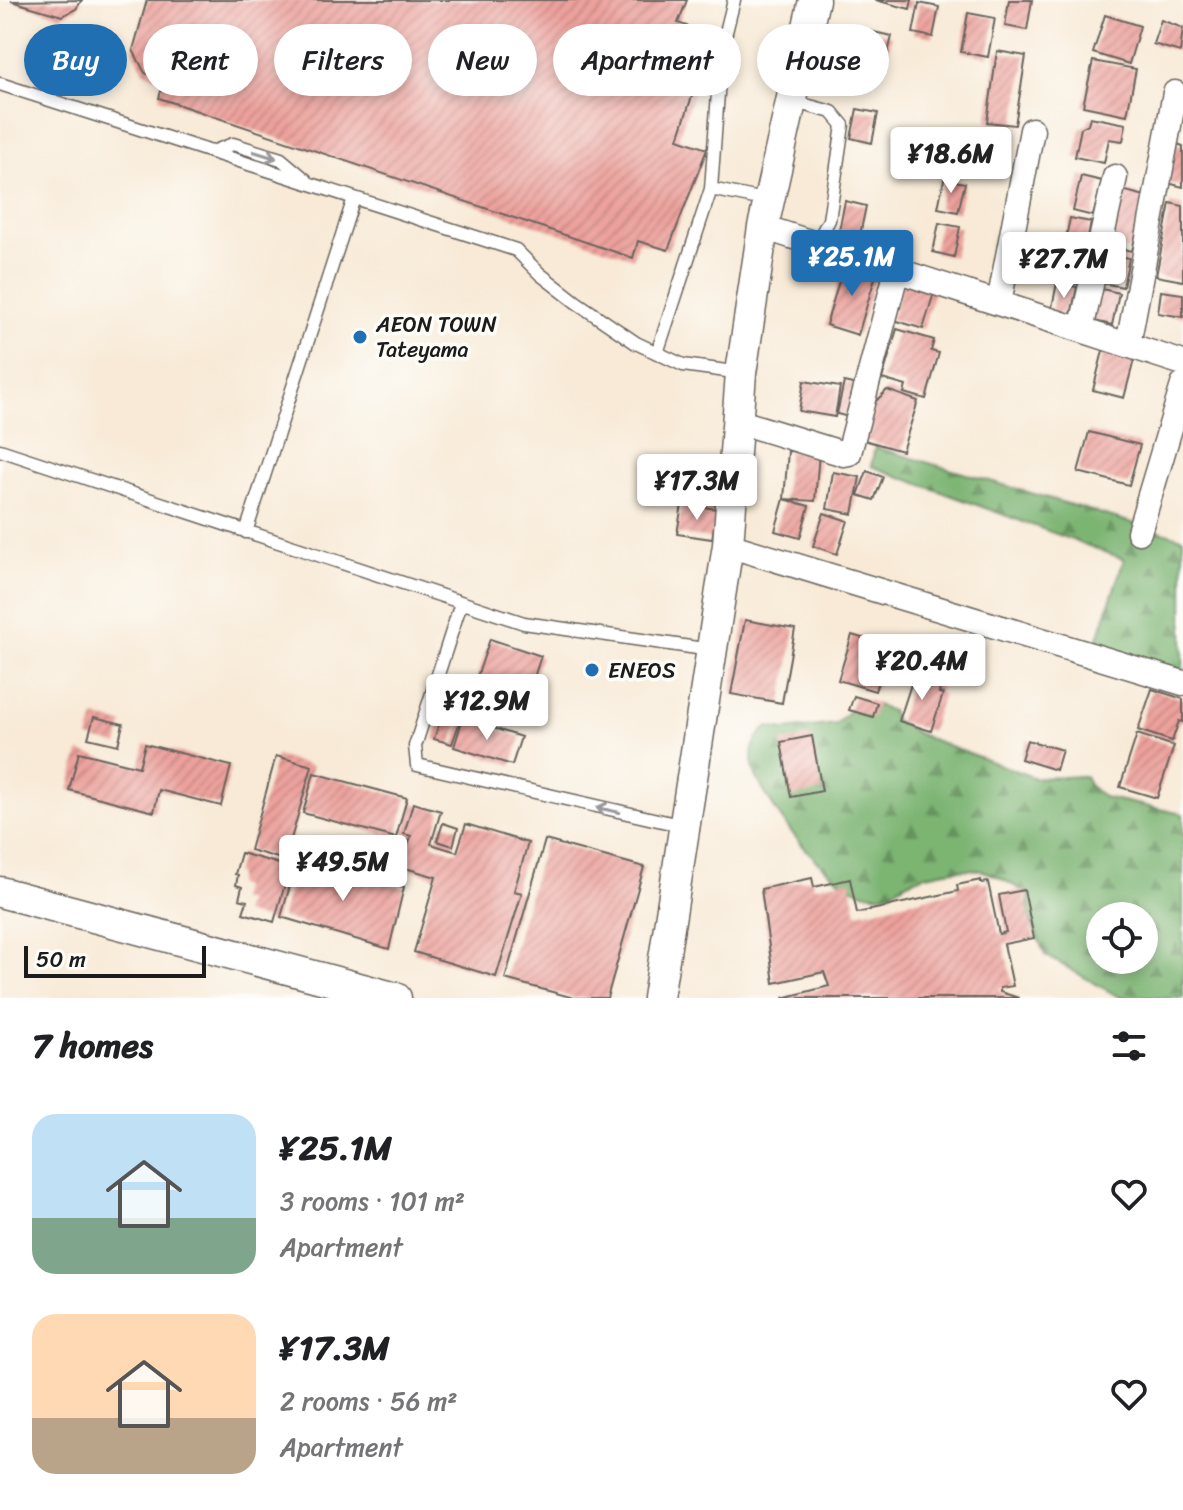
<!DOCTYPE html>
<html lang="en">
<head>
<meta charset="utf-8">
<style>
  :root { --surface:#fff; --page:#f6f6f6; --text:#202124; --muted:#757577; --accent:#1f6fb2 }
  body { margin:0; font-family:Sriracha,sans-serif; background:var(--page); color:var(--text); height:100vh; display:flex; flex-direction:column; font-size:30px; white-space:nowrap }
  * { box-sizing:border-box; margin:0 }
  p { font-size:26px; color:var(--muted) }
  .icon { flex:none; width:44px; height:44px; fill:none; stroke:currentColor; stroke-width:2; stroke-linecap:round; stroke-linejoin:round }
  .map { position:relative; height:998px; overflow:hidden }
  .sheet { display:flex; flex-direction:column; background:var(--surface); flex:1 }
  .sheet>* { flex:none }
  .guide { position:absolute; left:24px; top:24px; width:1136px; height:72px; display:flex; gap:16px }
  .tools { position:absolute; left:1086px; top:902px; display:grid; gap:16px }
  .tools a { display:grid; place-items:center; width:72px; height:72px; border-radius:50%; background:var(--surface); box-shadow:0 4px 12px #0003; font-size:40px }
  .scale { position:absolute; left:24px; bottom:20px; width:182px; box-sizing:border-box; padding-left:8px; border:4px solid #1c1c1c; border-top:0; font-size:22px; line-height:28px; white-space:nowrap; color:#1c1c1c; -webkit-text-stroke:6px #fdfcf7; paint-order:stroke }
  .price { position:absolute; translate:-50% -68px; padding:0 18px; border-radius:8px; background:#fff; color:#222; font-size:26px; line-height:52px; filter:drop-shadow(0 2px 4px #0008) }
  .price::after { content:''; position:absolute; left:50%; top:48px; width:24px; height:18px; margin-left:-12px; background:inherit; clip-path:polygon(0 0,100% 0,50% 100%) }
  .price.active { background:var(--accent); color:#fff }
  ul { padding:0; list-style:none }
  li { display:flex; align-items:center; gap:24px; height:200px; padding:0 32px }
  li span { display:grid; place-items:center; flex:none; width:224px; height:160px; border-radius:24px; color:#555 }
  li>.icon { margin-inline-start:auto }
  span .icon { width:96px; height:96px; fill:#fffc; stroke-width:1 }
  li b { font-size:34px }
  h2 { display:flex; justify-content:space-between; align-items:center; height:96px; padding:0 32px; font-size:34px }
  .chip { padding:0 28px; border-radius:36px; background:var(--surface); box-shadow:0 4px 12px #0003; font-size:28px; line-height:72px }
  .chip.active { background:var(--accent); color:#fff }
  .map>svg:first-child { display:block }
  .forest { fill:url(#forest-firs); stroke:#4c6847; stroke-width:2; fill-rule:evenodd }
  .building { fill:url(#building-hatch) }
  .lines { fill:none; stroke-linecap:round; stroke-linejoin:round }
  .service-casing { stroke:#69645d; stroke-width:15 }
  .minor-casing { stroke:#69645d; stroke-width:27 }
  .tertiary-casing { stroke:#69645d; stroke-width:33 }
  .service { stroke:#fff; stroke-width:12 }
  .minor { stroke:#fff; stroke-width:24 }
  .tertiary { stroke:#fff; stroke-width:30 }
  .oneway { stroke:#999 }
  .poi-dot { fill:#1f6fb2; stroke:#fdfcf7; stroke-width:3 }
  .labels { text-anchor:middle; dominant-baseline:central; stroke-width:7; stroke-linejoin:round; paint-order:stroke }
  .poi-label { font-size:22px; fill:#1c1c1c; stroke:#fdfcf7; text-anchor:start }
</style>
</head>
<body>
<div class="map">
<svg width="1183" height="998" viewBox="0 0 1183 998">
  <defs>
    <pattern id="forest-firs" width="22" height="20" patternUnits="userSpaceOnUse" patternTransform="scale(2)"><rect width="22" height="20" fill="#7cb472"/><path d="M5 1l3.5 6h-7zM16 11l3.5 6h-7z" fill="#65925d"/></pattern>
    <pattern id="building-hatch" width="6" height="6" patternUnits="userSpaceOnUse" patternTransform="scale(2)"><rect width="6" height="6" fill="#eca19c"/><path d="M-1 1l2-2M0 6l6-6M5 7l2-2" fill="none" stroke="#ca8a86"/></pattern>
  </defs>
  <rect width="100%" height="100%" fill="#fdfcf7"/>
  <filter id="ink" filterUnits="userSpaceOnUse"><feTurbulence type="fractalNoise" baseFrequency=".0125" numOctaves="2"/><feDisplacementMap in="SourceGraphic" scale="16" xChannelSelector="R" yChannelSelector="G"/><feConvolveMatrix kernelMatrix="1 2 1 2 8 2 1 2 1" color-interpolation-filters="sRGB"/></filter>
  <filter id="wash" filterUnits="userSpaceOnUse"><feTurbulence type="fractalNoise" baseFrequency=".006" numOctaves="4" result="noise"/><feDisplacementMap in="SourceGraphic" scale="32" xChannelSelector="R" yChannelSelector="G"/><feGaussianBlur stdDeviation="1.8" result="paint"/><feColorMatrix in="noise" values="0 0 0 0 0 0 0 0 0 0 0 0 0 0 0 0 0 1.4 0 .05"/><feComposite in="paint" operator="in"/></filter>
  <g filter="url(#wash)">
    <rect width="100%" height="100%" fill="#f8ead7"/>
    <path class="forest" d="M875,447l308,91v137l-88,-28 29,-88 -253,-93z
      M857,703l20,2 14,6 4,10 28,15 112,42 50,-2 4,9 14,12 80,17v184h-62l-76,-43 -17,-42 1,-19c-16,-8 -33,-21 -50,-24 -20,-3 -49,3 -67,10 -9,3 -18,12 -27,14 -49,7 -108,-76 -127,-114 -10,-19 -8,-40 10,-53l17,3 51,-6zM1100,916h44v44h-44z"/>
    <g id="blocks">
      <path class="building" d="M82,0l-6,9 -14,7 -51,-15z
        M147,0h540l-9,23 34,12 -34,104 29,10 -39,101 -30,-9 -5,17 -474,-160 5,-18 -19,-7 -12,-23z
        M875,0h37l-2,9z
        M1009,0h23l-5,30 -22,-4z
        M919,3l20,4 -6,30 -20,-4z
        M968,13l27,5 -7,39 -27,-5z
        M1105,15l35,11 -11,38 -36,-11z
        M1161,20l22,8 -3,24 -27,-8z
        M855,28l37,8 -8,35 -37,-8z
        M997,51l29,5 -11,69 -28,-3z
        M1093,61l43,8 -9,46 -44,-9z
        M857,109l21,4 -6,30 -21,-5z
        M1090,117l36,7 -3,17 -14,-2 -5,24 -29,-6 6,-29 7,-4z
        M953,138l21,4 -6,29 -21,-4z
        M1174,143l9,3v41l-19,-5z
        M1081,176l21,5 -9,35 -20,-5z
        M944,179l21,4 -7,29 -20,-4z
        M1118,189l27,7 -13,55 -27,-6z
        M845,201l21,5 -6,29 -21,-4z
        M1170,203l13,3v75l-27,-5z
        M1070,218l21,4 -6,30 -21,-5z
        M939,223l21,4 -6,30 -21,-5z
        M1063,250l21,4 -6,30 -21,-5z
        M1108,254l21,4 -6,29 -21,-4z
        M845,261l32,10 -19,64 -32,-10z
        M905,276l31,10 -13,43 -32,-10z
        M1057,283l20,4 -6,29 -20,-4z
        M1098,288l21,5 -7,32 -22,-5z
        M1161,291l22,3v23l-25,-4z
        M897,329l37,11 -3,11 8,2 -13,46 -22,-6 2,-7 -24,-7z
        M1104,347l31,9 -11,42 -31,-8z
        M804,381l36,6 -5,30 -36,-6z
        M844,382l21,5 -8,32 -20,-5z
        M887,390l31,11 -16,50 -45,-13 8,-26z
        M1089,432l51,13 -11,40 -51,-13z
        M788,451l31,2 -4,48 -31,-2z
        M867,471l16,6 -9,23 -16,-5z
        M833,472l27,5 -7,37 -26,-5z
        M784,499l25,7 -9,32 -25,-7z
        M682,504l35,5 -5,30 -35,-5z
        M824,513l24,8 -11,33 -24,-8z
        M745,620l50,9 -13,74 -51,-9z
        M852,635l26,8 -5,16 11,4 -9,28 -37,-11z
        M490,639l51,17 -20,61 -52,-17z
        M915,672l27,8 -3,13 4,1 -12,37 -32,-10z
        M1152,689l31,10v23l-4,-1 -7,20 -34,-11z
        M854,696l23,7 -4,14 -24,-7z
        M443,712l18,6 -9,26 -18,-5z
        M94,717l29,7 -5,21 -30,-7z
        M463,718l58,19 -9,28 -58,-18z
        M1137,734l37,12 -17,52 -37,-11z
        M812,736l10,55 -31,6 -10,-55z
        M1027,740l35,10 -6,20 -35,-11z
        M145,744l86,22 -10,40 -62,-16 -5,22 -85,-22 10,-38 60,15z
        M276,756l36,10 -27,94 -35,-10z
        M314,773l93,25 -11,40 -93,-25z
        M413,803l28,8 -10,33 26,8 9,-28 62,19 -14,48 8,2 -26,84 -82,-25 22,-75 -34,-10 9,-31 -7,-2z
        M443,823l15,5 -5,18 -16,-5z
        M545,840l99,27 -37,131h-33l-69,-19z
        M241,853l49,14 -16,55 -31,-9 4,-12 -8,-2 3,-12 -6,-2 2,-10 -3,-1z
        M298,858l106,29 -15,62 -108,-32z
        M812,878l2,9 36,-8 7,34 101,-22 -1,-6 24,-5v3l7,-1 11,52 7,-2 -7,-37 25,-5 10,48 -30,6 9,42 -13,2v4l19,6h-236l46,-12 -5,-14 -50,11 -13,-94z"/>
    </g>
  </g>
  <g filter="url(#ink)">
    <use href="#blocks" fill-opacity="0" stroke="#69645d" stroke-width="2"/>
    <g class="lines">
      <defs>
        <path id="service" d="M0,84l516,166 24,24 36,28 60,41 47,22 58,8
          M791,101l41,11 11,13 -14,95 -13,24
          M212,152l21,-8 48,15 25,21
          M711,189l58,12
          M657,353l54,-164 10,-137 13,-52
          M0,450l524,173 187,27
          M246,532l108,-334
          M461,603l-46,143 2,19 267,61"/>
        <path id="minor" d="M763,227l420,136
          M999,303l33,-173
          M1081,330l34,-153
          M1128,345l47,-252
          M737,421l107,33 5,-1 48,-183
          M1139,532l44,-147
          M728,545l455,138"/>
        <path id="tertiary" d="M0,892l396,106
          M658,998l70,-453 13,-172 22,-146 51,-227"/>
      </defs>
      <use href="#service" class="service-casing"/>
      <use href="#minor" class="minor-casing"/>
      <use href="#tertiary" class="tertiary-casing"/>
      <use href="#service" class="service"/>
      <use href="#minor" class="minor"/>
      <use href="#tertiary" class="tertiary"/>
    </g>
    <defs><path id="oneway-shaft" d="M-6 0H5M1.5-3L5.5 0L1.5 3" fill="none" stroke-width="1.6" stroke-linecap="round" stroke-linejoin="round" transform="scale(2)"/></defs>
    <g class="oneway">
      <use href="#oneway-shaft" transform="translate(265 155) rotate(17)"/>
      <use href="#oneway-shaft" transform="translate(608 810) rotate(-168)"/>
    </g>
  </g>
  <g class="poi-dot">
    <circle cx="360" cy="337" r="8"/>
    <circle cx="592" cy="670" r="8"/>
  </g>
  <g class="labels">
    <g class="poi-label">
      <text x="376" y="324">AEON TOWN<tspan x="376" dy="25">Tateyama</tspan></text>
      <text x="608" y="670">ENEOS</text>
    </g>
  </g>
</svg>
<div class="tools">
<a><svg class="icon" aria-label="locate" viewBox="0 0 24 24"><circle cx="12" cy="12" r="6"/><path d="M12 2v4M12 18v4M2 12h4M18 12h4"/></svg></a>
</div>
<div class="scale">50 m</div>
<b class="price" style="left:951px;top:195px">¥18.6M</b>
<b class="price active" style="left:852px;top:298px">¥25.1M</b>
<b class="price" style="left:1064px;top:300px">¥27.7M</b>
<b class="price" style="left:697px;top:522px">¥17.3M</b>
<b class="price" style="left:922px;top:702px">¥20.4M</b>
<b class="price" style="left:487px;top:742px">¥12.9M</b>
<b class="price" style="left:343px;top:903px">¥49.5M</b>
<div class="guide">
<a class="chip active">Buy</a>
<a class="chip">Rent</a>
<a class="chip">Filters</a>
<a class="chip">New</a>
<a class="chip">Apartment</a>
<a class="chip">House</a>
</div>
</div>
<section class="sheet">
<h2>7 homes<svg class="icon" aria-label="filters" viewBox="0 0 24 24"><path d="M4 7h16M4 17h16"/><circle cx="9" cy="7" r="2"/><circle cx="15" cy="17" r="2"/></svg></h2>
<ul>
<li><span style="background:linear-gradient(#bfe0f5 65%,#7fa58c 0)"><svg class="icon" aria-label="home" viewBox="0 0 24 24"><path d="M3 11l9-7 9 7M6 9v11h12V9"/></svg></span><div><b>¥25.1M</b><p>3 rooms · 101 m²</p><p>Apartment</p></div><svg class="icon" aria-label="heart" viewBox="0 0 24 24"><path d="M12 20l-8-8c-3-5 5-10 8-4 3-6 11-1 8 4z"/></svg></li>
<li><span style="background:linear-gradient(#ffd9b3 65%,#b9a48a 0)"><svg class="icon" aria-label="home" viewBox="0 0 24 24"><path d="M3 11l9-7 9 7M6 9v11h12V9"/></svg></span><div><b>¥17.3M</b><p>2 rooms · 56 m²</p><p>Apartment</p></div><svg class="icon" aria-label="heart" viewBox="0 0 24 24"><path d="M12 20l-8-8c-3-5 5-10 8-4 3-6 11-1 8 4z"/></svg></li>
</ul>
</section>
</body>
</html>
